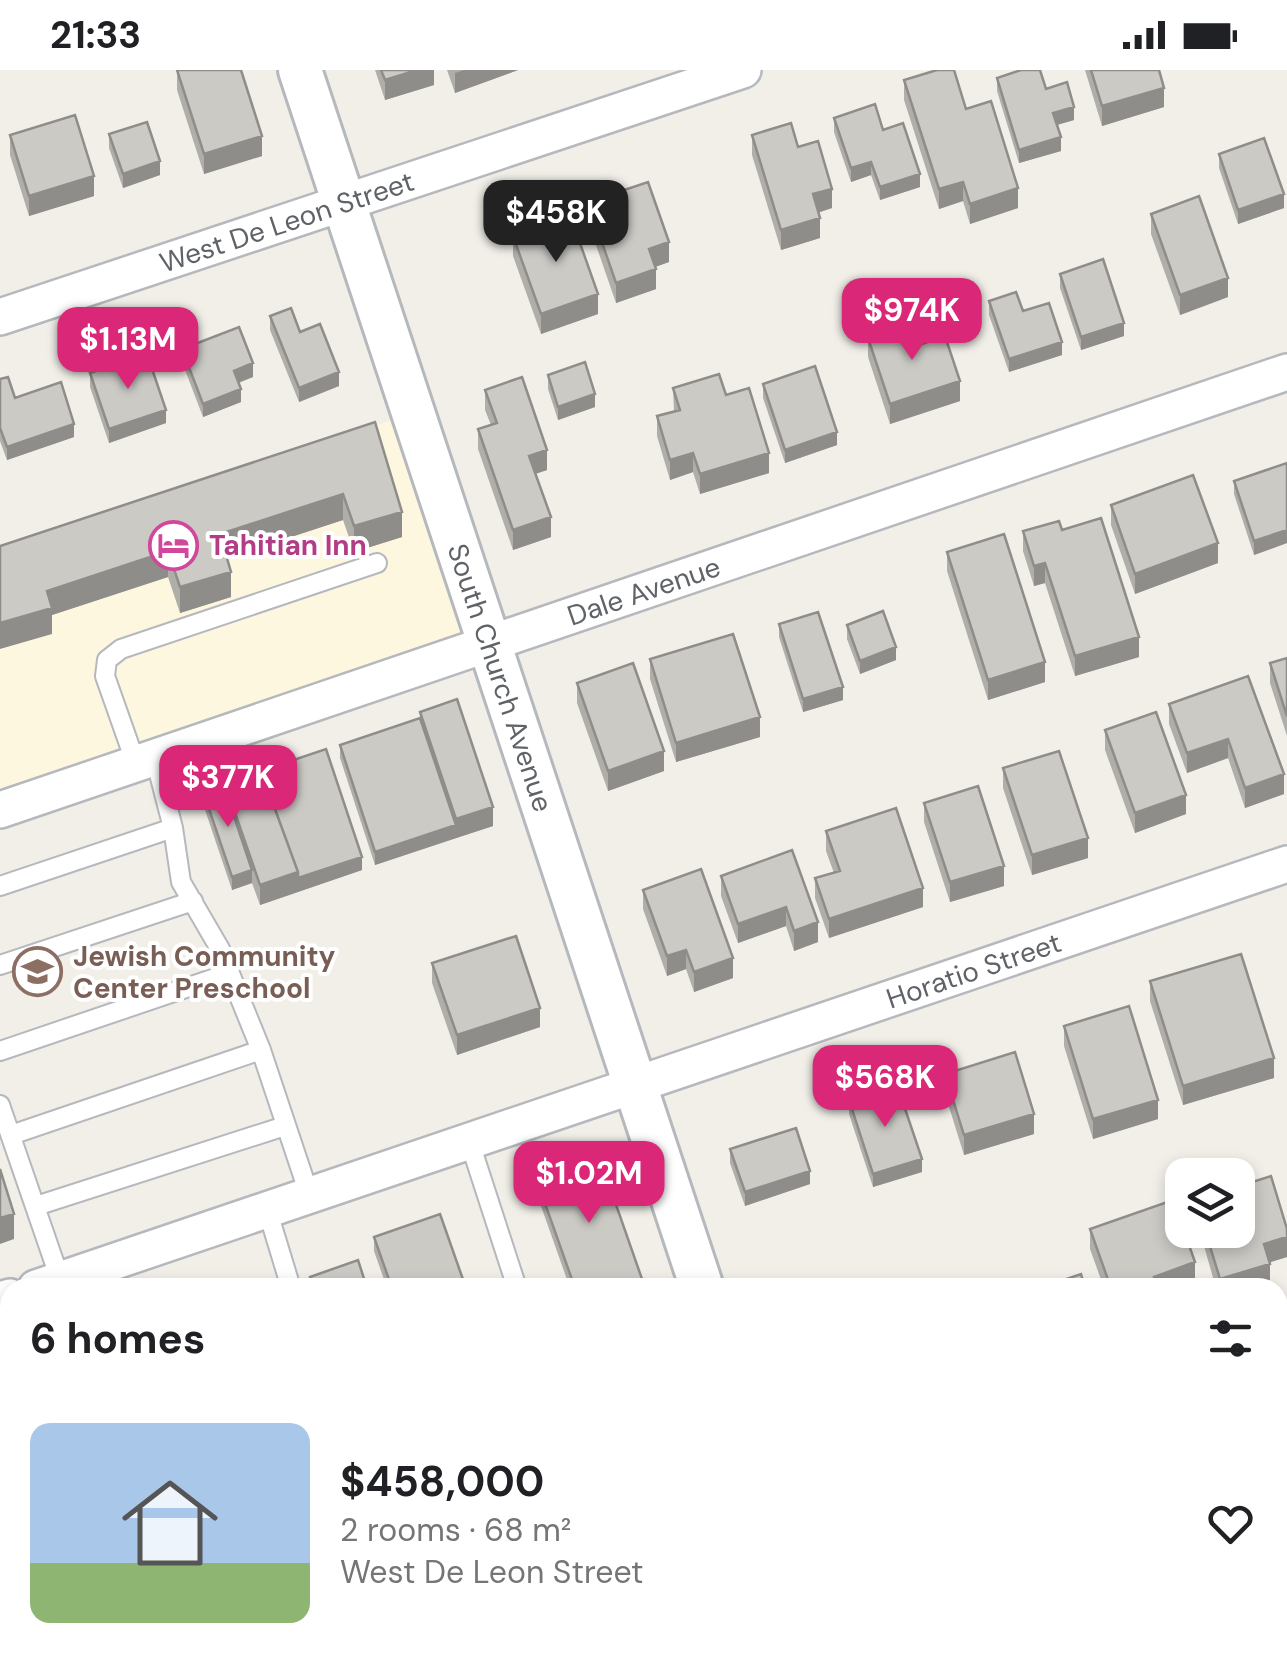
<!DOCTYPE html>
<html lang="en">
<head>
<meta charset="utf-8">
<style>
  :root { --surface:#fff; --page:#f6f6f6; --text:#202124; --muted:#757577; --accent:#db2777 }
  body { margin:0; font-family:"DM Sans",sans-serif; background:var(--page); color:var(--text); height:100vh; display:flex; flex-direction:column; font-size:38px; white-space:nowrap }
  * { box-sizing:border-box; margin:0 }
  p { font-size:32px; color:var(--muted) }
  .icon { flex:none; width:55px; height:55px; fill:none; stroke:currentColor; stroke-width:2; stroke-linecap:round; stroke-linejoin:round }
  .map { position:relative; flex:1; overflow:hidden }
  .details { position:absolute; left:0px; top:1208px; width:1288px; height:392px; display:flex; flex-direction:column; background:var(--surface); border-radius:30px 30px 0 0; box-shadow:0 5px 15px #0003 }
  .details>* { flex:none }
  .buttons { position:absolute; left:1165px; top:1088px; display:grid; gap:20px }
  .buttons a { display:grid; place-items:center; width:90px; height:90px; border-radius:20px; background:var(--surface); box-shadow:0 5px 15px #0003; font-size:50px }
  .price { position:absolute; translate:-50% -85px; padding:0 22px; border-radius:20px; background:var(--accent); color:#fff; font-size:32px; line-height:65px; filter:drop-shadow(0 2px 5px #0008) }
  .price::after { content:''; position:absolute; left:50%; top:60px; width:30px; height:22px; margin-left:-15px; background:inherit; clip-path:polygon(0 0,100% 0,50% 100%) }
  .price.selected { background:#222; color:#fff }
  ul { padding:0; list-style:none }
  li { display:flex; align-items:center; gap:30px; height:250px; padding:0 30px }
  li span { display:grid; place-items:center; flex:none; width:280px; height:200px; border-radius:20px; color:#555 }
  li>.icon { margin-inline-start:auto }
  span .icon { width:120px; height:120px; fill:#fffc; stroke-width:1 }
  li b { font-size:42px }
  h2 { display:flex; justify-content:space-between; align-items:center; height:120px; padding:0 30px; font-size:42px }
  .status { display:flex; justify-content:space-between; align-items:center; height:70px; padding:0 50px; background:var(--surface); direction:ltr }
  .status svg { height:28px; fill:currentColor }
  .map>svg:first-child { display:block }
  .commercial { fill:#fef7e0 }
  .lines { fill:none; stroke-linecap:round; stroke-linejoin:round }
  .service-casing { stroke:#b5b8bc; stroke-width:22 }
  .minor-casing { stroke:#b5b8bc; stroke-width:40 }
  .tertiary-casing { stroke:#b5b8bc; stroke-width:48 }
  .service { stroke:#fff; stroke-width:18 }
  .minor { stroke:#fff; stroke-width:35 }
  .tertiary { stroke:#fff; stroke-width:42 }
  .wall { fill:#afaea9 }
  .shaded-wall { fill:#8f8d8a }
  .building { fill:#cccac5; stroke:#8f8d8a; stroke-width:2.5 }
  .labels { text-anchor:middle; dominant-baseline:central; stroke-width:8; stroke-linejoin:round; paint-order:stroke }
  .street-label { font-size:28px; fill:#5f6368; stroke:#fff }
  .hotel-label { font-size:28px; font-weight:bold; fill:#b23c85; stroke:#fff; text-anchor:start }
  .education-label { font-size:28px; font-weight:bold; fill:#785e54; stroke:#fff; text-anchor:start }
</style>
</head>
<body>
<div class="status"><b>21:33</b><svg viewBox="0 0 49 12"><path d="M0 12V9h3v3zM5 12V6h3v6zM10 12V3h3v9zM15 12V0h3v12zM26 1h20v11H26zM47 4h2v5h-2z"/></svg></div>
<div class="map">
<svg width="1287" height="1598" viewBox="0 0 1287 1598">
  <rect width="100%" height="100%" fill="#f1efe8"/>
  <path class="commercial" d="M398,348l70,215 -468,158v-235z
    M10,1246v344h179l3,8h-192v-349z"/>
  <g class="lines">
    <defs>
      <path id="service" d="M155,688l18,70 8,54 39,67 41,101 48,144
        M136,694l-31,-88 2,-16 14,-11 256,-86
        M0,816l173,-58
        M0,895l193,-64
        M0,981l230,-78
        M0,1035l60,174
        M11,1065l250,-85
        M469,1070l48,148
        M36,1136l249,-80
        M267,1139l24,79
        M158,1590l2,8"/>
      <g id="minor">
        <path id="s1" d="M0,247l743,-247"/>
        <path id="s2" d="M0,740l1287,-438"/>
        <path id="s3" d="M36,1218l1251,-424"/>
        <path d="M0,1230l10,-3"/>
      </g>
      <g id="tertiary">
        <path id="s4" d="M300,0l402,1218"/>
        <path d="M1278,1299l9,-3"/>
        <path d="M826,1590l2,8"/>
        <path d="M386,1598l24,-8"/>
      </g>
    </defs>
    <use href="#service" class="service-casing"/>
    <use href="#minor" class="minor-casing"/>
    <use href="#tertiary" class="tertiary-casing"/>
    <use href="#service" class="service"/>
    <use href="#minor" class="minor"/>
    <use href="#tertiary" class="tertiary"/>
  </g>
  <path class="wall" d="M177,0l85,86 -58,18 -27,-84z
    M375,0h59v15l-49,15z
    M447,0h71l-63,23z
    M1085,0h74l5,37 -62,19z
    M997,8l49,11 28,31 -17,5 4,26 -42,12 -22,-72z
    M904,10l62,29 52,99 -48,16 -7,-23 -24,8 -35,-109z
    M834,48l49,12 37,57 -40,13 -9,-25 -20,7 -17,-50z
    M109,64l51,41 -37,13 -14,-40z
    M10,65l84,61 -65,20 -19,-61z
    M752,65l80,73 -14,5 2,25 -39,12 -29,-95z
    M1219,84l65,54 -46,16 -19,-56z
    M588,132l81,60 -14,5 1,22 -40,14 -28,-81z
    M1151,144l77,83 -48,18 -29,-81z
    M513,166l85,78 -57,20 -28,-78z
    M1060,204l64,62 -43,14 -21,-62z
    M989,231l34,10 39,44 -53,17 -20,-57z
    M270,246l30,16 39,54 -40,16 -29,-72z
    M868,268l92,63 -70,23 -22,-67z
    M182,279l71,28 -14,6 2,19 -38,15 -21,-55z
    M90,303l76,50 -57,20 -19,-56z
    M548,305l47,32 -37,13 -10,-31z
    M0,309l15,19 59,39 -67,23 -7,-19z
    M763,314l74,61 -52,18 -22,-65z
    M673,318l53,7 43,78 -69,21 -7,-22 -23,8 -13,-44v-20l17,-5z
    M485,320l62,80 -12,4 16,63 -38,13 -35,-101v-20l13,-4 -6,-15z
    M375,352l27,115 -48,15 -11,-32 -116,38 4,39 -51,16 -12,-36 -116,38v19l-52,-88z
    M1287,393v80l-33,12 -20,-61v-13z
    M1111,435l107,58 -83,31 -24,-69z
    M1062,460l77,127 -64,19 -30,-93 -11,3 -11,-35v-20z
    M947,482l98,130 -57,18 -41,-129z
    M779,554l64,76 -40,12 -24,-75z
    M847,555l49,35 -36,14 -13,-35z
    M1287,588v78l-17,-53v-20z
    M650,589l110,78 -84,25 -26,-83z
    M1248,606l36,118 -39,14 -17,-50 -41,15 -18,-49v-20z
    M577,613l87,88 -56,20 -31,-88z
    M420,642l73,114 -118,39 -35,-107v-13l80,-27z
    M1105,660l81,84 -51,19 -30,-83z
    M1003,698l85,90 -56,17 -29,-87z
    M261,701l101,99 -102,35 -8,-22 -20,7 -29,-86v-13l20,-7v-6z
    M924,733l80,83 -54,16 -26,-80z
    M826,761l97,76 -94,31 -14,-40v-20l19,-5 -8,-22z
    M792,780l26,92 -24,9 -8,-25 -48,17 -17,-47v-20z
    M643,820l90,88 -39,14 -8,-23 -19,7 -24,-67z
    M432,893l108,64 -83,28 -25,-72z
    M1150,911l124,97 -91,27 -33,-104z
    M1064,956l94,93 -65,20 -29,-93z
    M945,1004l89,60 -70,21 -19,-61z
    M849,1030l73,72 -49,15 -24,-73z
    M730,1079l80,35 -65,22 -15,-43z
    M536,1108l106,110h-72l-34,-96z
    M1246,1114l41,45v28l-17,5v22l-12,4h-42l-14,-49v-9h36l9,-25z
    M1090,1159l105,53 -15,6h-76l-14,-39z
    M374,1167l92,51h-79l-13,-37z
    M18,1590h99l2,8h-98z
    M1245,1590h33l9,8h-40z"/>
  <path class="shaded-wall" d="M417,0h17v15l-49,15v-20z
    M464,0h54l-63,23v-20z
    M1164,18v19l-62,19v-20z
    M1074,37v13l-21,6v-13z
    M262,66v20l-58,18v-20z
    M1061,67v14l-42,12v-13z
    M160,91v14l-37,13v-14z
    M871,92v13l-20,7v-14z
    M920,104v13l-40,13v-13z
    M94,106v20l-65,20v-20z
    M963,112v19l-24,8v-20z
    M1018,118v20l-48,16v-20z
    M832,119v19l-19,6v-20z
    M1284,124v14l-46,16v-14z
    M820,148v20l-39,12v-20z
    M669,172v20l-20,7v-20z
    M656,199v20l-40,14v-20z
    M1228,208v19l-48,18v-20z
    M598,224v20l-57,20v-20z
    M1124,253v13l-43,14v-13z
    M1062,272v13l-53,17v-13z
    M253,293v14l-19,7v-13z
    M339,302v14l-40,16v-14z
    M960,311v20l-70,23v-20z
    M241,319v13l-38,15v-13z
    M595,324v13l-37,13v-13z
    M166,340v13l-57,20v-14z
    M74,354v13l-67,23v-13z
    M837,362v13l-52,18v-13z
    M547,380v20l-18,6v-20z
    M693,383v19l-23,8v-20z
    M769,383v20l-69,21v-20z
    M343,424v26l-123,40v-26z
    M402,442v25l-48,15v-26z
    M551,447v20l-38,13v-20z
    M1287,460v13l-33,12v-14z
    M1218,473v20l-83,31v-20z
    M168,481v26l-116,38v19l-52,15v-26l47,-32z
    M1045,493v20l-11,3v-20z
    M231,502v25l-51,16v-26z
    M1139,567v20l-64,19v-20z
    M896,577v13l-36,14v-13z
    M1045,592v20l-57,18v-20z
    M843,617v13l-40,12v-13z
    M760,647v20l-84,25v-19z
    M1228,669v19l-41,15v-20z
    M664,681v20l-56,20v-20z
    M1284,704v20l-39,14v-20z
    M1186,725v19l-51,19v-20z
    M493,737v19l-37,12v-19z
    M456,755v13l-81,27v-13z
    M1088,768v20l-56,17v-20z
    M362,787v13l-102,35v-20l38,-13z
    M1004,796v20l-54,16v-20z
    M252,800v13l-20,7v-13z
    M923,818v19l-94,31v-19z
    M786,837v19l-48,17v-19z
    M818,852v20l-24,9v-20z
    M686,880v19l-19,7v-20z
    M733,888v20l-39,14v-20z
    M540,938v19l-83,28v-20z
    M1274,988v20l-91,27v-19z
    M1158,1030v19l-65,20v-20z
    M1034,1044v20l-70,21v-20z
    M922,1089v13l-49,15v-13z
    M810,1101v13l-65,22v-14z
    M14,1144v25l-14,5v-26z
    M1287,1167v20l-23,7v-20z
    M1195,1192v20l-15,6h-26v-11z
    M1270,1194v20l-12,4h-38v-9z
    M642,1209v9h-25z
    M10,1429v13l-10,4v-14z
    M1281,1439v20l-3,1v-19z
    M897,1590h27l-22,8h-5z"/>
  <path class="building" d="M177,0h64l21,66 -58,18z
    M381,0h36l-32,10z
    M937,0h17l12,39 25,-8 27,87 -48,16 -7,-22 -24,7 -35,-109z
    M1021,0h19l6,19 21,-7 7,25 -21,6 8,24 -42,13 -22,-72z
    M1091,0h68l5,18 -62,18z
    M875,34l8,26 20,-7 17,51 -40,13 -9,-25 -20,6 -17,-50z
    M75,45l19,61 -65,20 -19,-61z
    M147,52l13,39 -37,13 -14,-40z
    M791,53l7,24 20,-6 14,48 -19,5 7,24 -39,12 -29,-95z
    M1264,68l20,56 -46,16 -19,-56z
    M648,112l21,60 -20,7 7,20 -40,14 -28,-81z
    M1199,126l29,82 -48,17 -29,-81z
    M570,145l28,79 -57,20 -28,-78z
    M1103,189l21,64 -43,14 -21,-63z
    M1016,222l7,19 26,-8 13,39 -53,17 -20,-58z
    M291,238l9,24 20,-8 19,48 -40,16 -29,-72z
    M915,252l7,22 23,-8 15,45 -70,23 -22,-66z
    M239,257l14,36 -19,8 7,18 -38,15 -21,-55z
    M147,284l19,56 -57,19 -19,-56z
    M585,292l10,32 -37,13 -10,-32z
    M815,296l22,66 -52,18 -22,-66z
    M719,304l7,21 23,-7 20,65 -69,21 -7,-21 -23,7 -13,-44 23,-6 -7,-22z
    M8,307l7,21 46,-16 13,42 -67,23 -7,-19v-49z
    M522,307l25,73 -18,6 22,61 -38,13 -35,-101 19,-6 -12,-33z
    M375,352l27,90 -48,14 -11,-32 -123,40 11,38 -51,15 -12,-36 -121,40 5,17 -52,15v-77z
    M1287,393v67l-33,11 -20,-60z
    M1193,405l25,68 -83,31 -24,-69z
    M1101,448l38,119 -64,19 -30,-93 -11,3 -11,-35 36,-10 3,9z
    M1004,464l41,128 -57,18 -41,-128z
    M883,541l13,36 -36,14 -13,-36z
    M818,542l25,75 -40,12 -24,-75z
    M733,564l27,83 -84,26 -26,-84z
    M1287,588v58l-17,-53z
    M633,593l31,88 -56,20 -31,-88z
    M1248,606l36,98 -39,14 -17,-49 -41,14 -18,-49z
    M457,629l36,108 -37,12 -36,-107z
    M1156,642l30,83 -51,18 -30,-83z
    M420,648l36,107 -81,27 -35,-107z
    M326,679l36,108 -64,21v-6l-37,-101z
    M1059,681l29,87 -56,17 -29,-87z
    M259,695l39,107 -38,13 -37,-107z
    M223,714l29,86 -20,7 -29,-86z
    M978,716l26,80 -54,16 -26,-79z
    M896,738l27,80 -94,31 -14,-41 25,-7 -14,-40z
    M792,780l26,72 -24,9 -8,-24 -48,17 -17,-48z
    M701,799l32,89 -39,14 -8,-22 -19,6 -24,-66z
    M516,866l24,72 -83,27 -25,-72z
    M1241,884l33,104 -91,28 -33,-105z
    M1129,936l29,94 -65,19 -29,-93z
    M1015,982l19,62 -70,21 -19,-61z
    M897,1015l25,74 -49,15 -24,-74z
    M796,1058l14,43 -65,21 -15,-43z
    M599,1086l43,123 -25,9h-42l-39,-110z
    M0,1099l14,45 -14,4z
    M1271,1106l16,53v8l-23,7 6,20 -50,15 -15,-49h33v-22l14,-4 -6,-20z
    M1173,1130l22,62 -41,15 4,11h-47l-21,-59z
    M440,1144l26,74h-74l-18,-51z
    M358,1190l9,28h-53l-4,-11z
    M1081,1204l4,14h-45z
    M10,1286v143l-10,3v-142z
    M1287,1550v45l-10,3h-25l-3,-8h29v-37z
    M0,1556l10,29v5h2l2,8h-14z
    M25,1590h92l2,8h-91z
    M648,1590h87l3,8h-114z
    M737,1590h51l2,8h-50z
    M1197,1590h37l3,8h-63z
    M621,1593l1,5h-17z"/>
  <defs>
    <symbol id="hotel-ring" viewBox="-11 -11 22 22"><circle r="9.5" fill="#fff" stroke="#d1479c" stroke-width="1.5"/><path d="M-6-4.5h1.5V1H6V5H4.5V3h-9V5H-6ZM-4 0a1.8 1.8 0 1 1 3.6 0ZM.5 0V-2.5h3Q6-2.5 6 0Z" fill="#d1479c"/></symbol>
    <symbol id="school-ring" viewBox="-11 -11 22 22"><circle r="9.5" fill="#fff" stroke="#8d6e63" stroke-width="1.5"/><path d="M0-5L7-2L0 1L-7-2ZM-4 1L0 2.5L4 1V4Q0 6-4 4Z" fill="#8d6e63"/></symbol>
  </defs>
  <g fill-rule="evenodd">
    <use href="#hotel-ring" x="146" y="448" width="55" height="55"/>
    <use href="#school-ring" x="10" y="874" width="55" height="55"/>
  </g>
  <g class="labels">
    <g class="street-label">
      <text stroke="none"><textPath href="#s1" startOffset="302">West De Leon Street</textPath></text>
      <text stroke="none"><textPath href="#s2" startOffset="680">Dale Avenue</textPath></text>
      <text stroke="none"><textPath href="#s4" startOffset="640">South Church Avenue</textPath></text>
      <text stroke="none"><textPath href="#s3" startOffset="990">Horatio Street</textPath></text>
    </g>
    <g class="hotel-label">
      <text x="209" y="475">Tahitian Inn</text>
    </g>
    <g class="education-label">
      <text x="73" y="886">Jewish Community<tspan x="73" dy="32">Center Preschool</tspan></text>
    </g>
  </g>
</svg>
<div class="buttons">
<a><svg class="icon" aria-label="layers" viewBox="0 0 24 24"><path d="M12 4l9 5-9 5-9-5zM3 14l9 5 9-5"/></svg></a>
</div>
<b class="price selected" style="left:556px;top:195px">$458K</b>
<b class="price" style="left:912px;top:293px">$974K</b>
<b class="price" style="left:128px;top:322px">$1.13M</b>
<b class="price" style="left:228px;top:760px">$377K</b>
<b class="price" style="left:885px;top:1060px">$568K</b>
<b class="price" style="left:589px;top:1156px">$1.02M</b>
<section class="details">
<h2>6 homes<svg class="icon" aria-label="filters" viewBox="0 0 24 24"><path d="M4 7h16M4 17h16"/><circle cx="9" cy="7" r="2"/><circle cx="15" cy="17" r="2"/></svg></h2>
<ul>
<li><span style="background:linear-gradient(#a9c7e8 70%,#8fb573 0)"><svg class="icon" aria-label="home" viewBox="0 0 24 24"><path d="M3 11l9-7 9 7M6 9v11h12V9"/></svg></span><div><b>$458,000</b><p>2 rooms · 68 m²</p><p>West De Leon Street</p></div><svg class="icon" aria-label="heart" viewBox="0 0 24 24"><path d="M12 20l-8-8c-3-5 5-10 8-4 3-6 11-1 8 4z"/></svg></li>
</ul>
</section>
</div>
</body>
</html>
